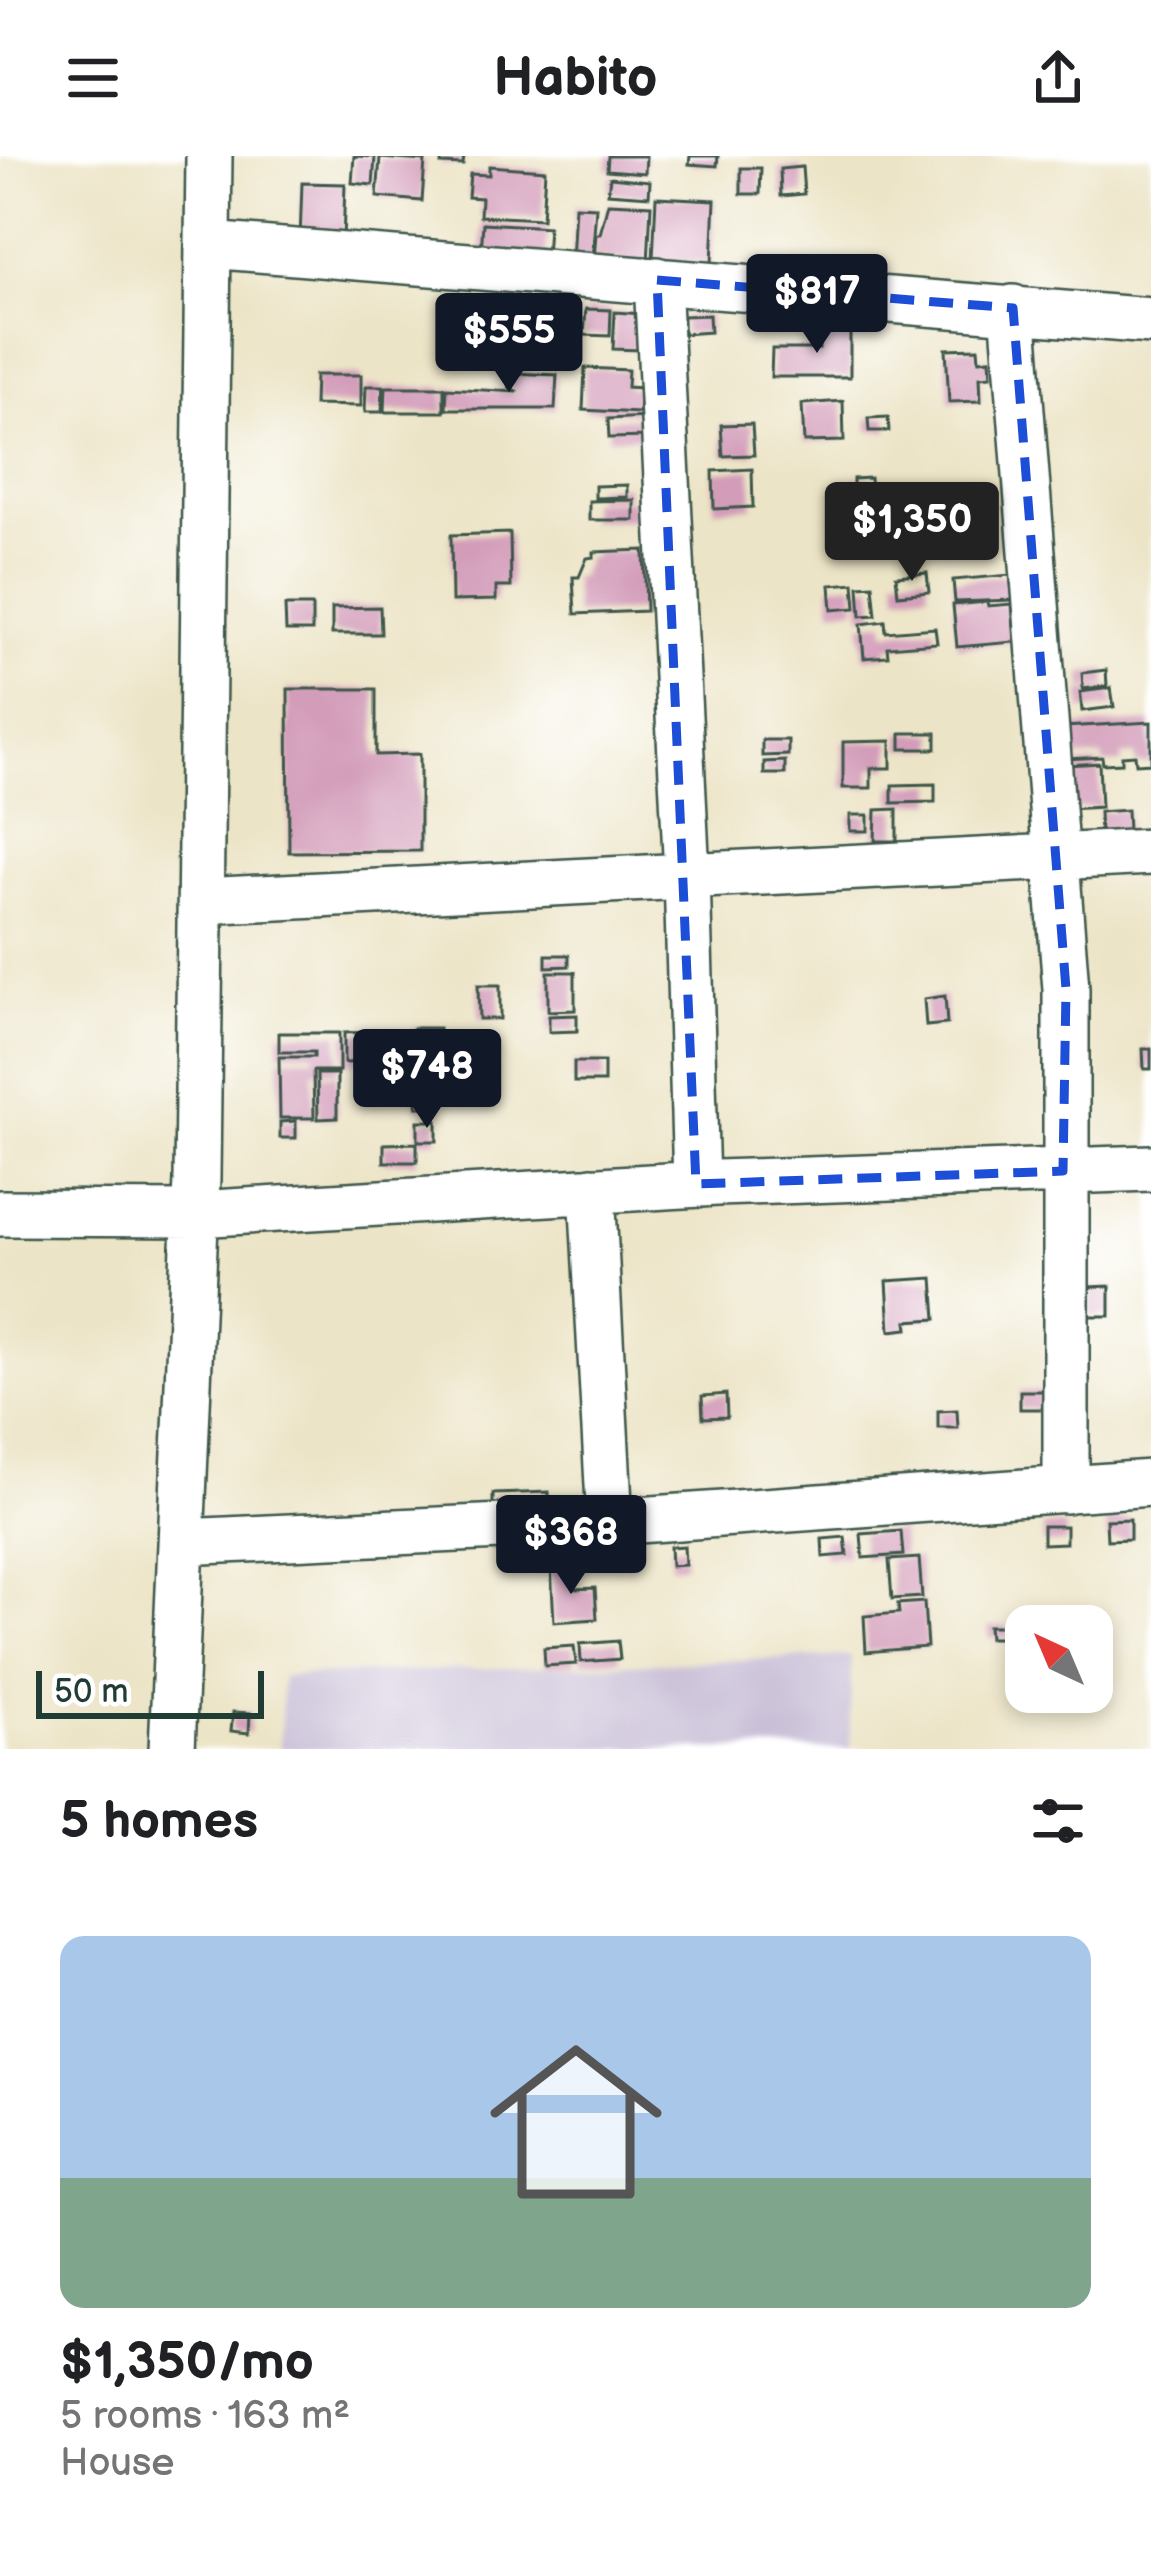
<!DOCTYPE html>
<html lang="en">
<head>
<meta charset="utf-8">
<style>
  :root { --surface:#fff; --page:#f6f6f6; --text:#202124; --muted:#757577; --line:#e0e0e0; --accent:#111827 }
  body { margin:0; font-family:"Balsamiq Sans",sans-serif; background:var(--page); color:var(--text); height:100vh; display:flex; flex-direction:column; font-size:45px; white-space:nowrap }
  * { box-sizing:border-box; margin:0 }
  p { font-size:39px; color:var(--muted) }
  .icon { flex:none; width:66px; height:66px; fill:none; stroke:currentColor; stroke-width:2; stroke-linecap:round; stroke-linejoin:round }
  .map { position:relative; height:1593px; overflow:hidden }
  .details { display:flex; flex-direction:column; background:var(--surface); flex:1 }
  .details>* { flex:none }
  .needle { width:78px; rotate:316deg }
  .controls { position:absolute; left:1005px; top:1449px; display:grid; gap:24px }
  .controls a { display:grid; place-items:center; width:108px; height:108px; border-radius:24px; background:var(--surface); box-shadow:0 6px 18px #0003; font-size:60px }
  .scale { position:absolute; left:36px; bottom:30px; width:228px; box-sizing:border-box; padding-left:12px; border:6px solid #1f3d34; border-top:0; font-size:33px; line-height:42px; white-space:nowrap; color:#1f3d34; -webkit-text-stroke:9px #fff; paint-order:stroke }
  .price { position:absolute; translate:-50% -102px; padding:0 27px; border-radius:12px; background:var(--accent); color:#fff; font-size:39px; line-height:78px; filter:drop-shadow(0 3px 6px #0008) }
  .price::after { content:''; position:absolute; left:50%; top:72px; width:36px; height:27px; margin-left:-18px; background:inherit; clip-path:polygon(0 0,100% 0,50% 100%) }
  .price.selected { background:#222; color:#fff }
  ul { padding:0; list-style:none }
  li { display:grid; align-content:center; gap:24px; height:636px; padding:0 60px }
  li+li { border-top:3px solid var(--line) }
  li span { display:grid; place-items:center; height:372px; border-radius:24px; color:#555 }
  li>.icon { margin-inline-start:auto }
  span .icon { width:216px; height:216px; fill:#fffc; stroke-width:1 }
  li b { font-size:51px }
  h2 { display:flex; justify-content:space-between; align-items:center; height:144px; padding:0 60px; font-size:51px }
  header { display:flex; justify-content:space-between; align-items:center; height:156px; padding:0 60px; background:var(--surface); font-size:54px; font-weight:700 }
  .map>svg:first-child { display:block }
  .industrial { fill:#c9bfd7 }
  .building { fill:#d39cb9 }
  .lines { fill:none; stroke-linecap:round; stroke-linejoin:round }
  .minor-casing { stroke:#3e564a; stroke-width:50 }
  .minor { stroke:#fff; stroke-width:45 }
  .marked { fill:none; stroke:#1d4ed8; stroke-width:9; stroke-dasharray:24 15; stroke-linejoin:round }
</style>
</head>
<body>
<header><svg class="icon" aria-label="menu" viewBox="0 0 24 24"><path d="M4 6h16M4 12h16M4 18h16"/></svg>Habito<svg class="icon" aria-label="share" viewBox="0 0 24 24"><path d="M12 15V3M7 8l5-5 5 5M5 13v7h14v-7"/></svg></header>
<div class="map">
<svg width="1151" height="1593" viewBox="0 0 1151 1593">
  <rect width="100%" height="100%" fill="#fff"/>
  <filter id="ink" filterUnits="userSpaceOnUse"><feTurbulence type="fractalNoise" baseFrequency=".00833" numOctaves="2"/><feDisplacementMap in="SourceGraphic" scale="24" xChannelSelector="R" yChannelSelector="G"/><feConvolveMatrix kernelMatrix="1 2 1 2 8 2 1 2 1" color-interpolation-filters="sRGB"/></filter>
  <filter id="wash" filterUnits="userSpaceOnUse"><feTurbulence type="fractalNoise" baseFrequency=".004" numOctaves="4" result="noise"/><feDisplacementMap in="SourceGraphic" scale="48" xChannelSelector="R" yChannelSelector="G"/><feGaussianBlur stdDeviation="2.7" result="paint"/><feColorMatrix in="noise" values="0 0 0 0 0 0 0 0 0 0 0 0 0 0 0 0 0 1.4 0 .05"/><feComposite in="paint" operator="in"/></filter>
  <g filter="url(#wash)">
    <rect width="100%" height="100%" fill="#ece4c6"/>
    <path class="industrial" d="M851,1500l-1,93h-570l2,-73z"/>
    <g id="blocks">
      <path class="building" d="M354,0l21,1 -2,28 -21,-2z
        M442,0h22l-1,9 -22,-1z
        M608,0h38l-1,17 -38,-3z
        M690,0h28l-1,10 -28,-2z
        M380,2l45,3 -3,40 -45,-4z
        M489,10l56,4 -3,49 -62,-3 1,-18 -13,-1 2,-23 19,1z
        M802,11l2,27 -23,2 -1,-27z
        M741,12h20l-1,26h-19z
        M610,21l40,4 -1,15 -41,-3z
        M302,27l43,1 -2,57 -43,-1z
        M656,41l59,3 -3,63 -59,-3z
        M608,47l43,2 -3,58 -54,-3 2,-26h4z
        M575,50l21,1 -4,55 -20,-1z
        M483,67l65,4 -2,30 -65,-3z
        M840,107l1,14 -21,1 -1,-14z
        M513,149l38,2 -2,40 -38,-1z
        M586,153l25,1 -1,26 -26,-1z
        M615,156l27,2 -1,36 -28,-1z
        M709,159l1,17 -27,2v-18z
        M819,169h31v52h-79l1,-28h47z
        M978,192l1,12 11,-1 1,17 -11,1 1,24 -32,1 -3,-53z
        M585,212l43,2 -1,17 14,1 -2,25 -56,-3z
        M510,217l47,2 -2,34h-109l1,-21 71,4 -9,-5z
        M315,219h46v31l-47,-1z
        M366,230h17l-1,26h-17z
        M386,231h58v25h-59z
        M843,245l1,40 -40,1 -2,-38z
        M647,261l1,20 -39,1 -1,-19z
        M888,261l1,14h-20l-1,-13z
        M752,268l2,31 -31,1 -2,-31z
        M752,313l1,38 -39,2 -1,-38z
        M870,322l1,14 -18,1v-14z
        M627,329v12l-32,1v-12z
        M634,344v20h-45v-19z
        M854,355l1,15 -21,1 -1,-14z
        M510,377l1,54h-15v13l-44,1 -1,-66z
        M644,394l2,61 -71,3 -2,-37h6l8,-19 7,-1v-5z
        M927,417l2,19 -31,3 -2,-19z
        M1010,419l3,25 -58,2 -2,-22z
        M854,427l2,25 -24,2 -2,-25z
        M873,429l3,30 -15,1 -2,-30z
        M987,446l1,4 24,-2 3,38 -58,5 -4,-42z
        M285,450h27v25h-26z
        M380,451l1,27h-49v-26z
        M885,465l1,11 49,-4 2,15 -50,4 1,9 -24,2 -3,-34z
        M1106,514l1,16 -24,3 -1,-16z
        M1111,532l3,19 -32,4 -2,-19z
        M288,533h88v66l44,-1v97l-131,1z
        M1151,566v41l-15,1 -1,-9 -13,1v7l-19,1 -1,-7 -36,2 -2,-32z
        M901,577h35v16h-35z
        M762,584h26v15l-26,1z
        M891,585v27h-20v20h-28v-46z
        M785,605v13h-21v-12z
        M1099,607l2,44 -32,2 -2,-44z
        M935,628v18l-43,1v-18z
        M897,653v32h-22l1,-31z
        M1127,654l1,22 -28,2 -1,-22z
        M850,659h18v16h-18z
        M546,799h23v11l-23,1z
        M548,816h27v38l-27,1z
        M478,829h22v34h-21z
        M945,840l2,28 -21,2 -2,-27z
        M577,859v16l-28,1v-16z
        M413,872h26l1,33 -62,7v-33l35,-1z
        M373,876v30l-29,1v-30z
        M279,877h60v38h-26l1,47h-34l-1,-61h35v-5h-35z
        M1143,893h8v20h-7z
        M574,906h30v20h-30z
        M417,916h22v35h-22z
        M317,918h20v44l-19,1z
        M296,965v17h-16v-16z
        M418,965h19v20h-19z
        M417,987v19h-33v-18z
        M933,1122l3,41 -29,2 1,8 -18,2 -3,-50z
        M1110,1130v30h-21v-29z
        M1020,1235h34v18h-34z
        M726,1238l1,23 -24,1 -1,-22z
        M957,1254l1,18h-20v-17z
        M549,1336v17l-56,2v-17z
        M1130,1363v20l-23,1 -1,-20z
        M1043,1370h23v17l-23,1z
        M901,1375l2,24 -40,3 -2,-24z
        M845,1381l2,18 -24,2 -1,-18z
        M684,1390l1,19 -14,1 -1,-19z
        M919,1402l3,39 -30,2 -3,-39z
        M572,1408l2,25 21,-1 2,31 -43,3 -3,-56z
        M924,1446l3,45 -61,5 -2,-36 35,-3 -1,-9z
        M988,1470h20l1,12h-20z
        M618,1485l2,18 -39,3 -1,-18z
        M574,1490l2,18 -31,2 -1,-18z
        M233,1556l17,1 -1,20 -18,-2z"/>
    </g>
  </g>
  <g filter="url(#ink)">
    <use href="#blocks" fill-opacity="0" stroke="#3e564a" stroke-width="3"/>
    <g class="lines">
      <defs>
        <path id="minor" d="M209,89l942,76
          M657,124l30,595 9,309
          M1013,152l53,681v501
          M202,745l949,-49
          M592,1034l18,332
          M0,1057l196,1 521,-31 434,-15
          M182,1386l428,-20 541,-39
          M172,1593l25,-570 12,-1023"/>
      </defs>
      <use href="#minor" class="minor-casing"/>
      <use href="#minor" class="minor"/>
    </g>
  </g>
  <path class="marked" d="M657,124l356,28 53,681 -3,182 -367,13z"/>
</svg>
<div class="controls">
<a><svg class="needle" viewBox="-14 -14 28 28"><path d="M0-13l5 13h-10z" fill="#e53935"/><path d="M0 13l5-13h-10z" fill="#757577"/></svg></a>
</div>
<div class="scale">50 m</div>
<b class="price" style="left:817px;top:200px">$817</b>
<b class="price" style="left:509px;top:239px">$555</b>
<b class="price selected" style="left:912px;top:428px">$1,350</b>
<b class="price" style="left:427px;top:975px">$748</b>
<b class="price" style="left:571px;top:1441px">$368</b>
</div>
<section class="details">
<h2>5 homes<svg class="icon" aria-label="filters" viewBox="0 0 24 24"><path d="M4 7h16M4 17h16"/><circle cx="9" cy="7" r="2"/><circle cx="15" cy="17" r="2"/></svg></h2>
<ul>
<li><span style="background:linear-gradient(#a9c7e8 65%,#7fa58c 0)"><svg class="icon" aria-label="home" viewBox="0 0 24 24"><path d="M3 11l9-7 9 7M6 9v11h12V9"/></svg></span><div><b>$1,350/mo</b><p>5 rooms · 163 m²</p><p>House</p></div></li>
</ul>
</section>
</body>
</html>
